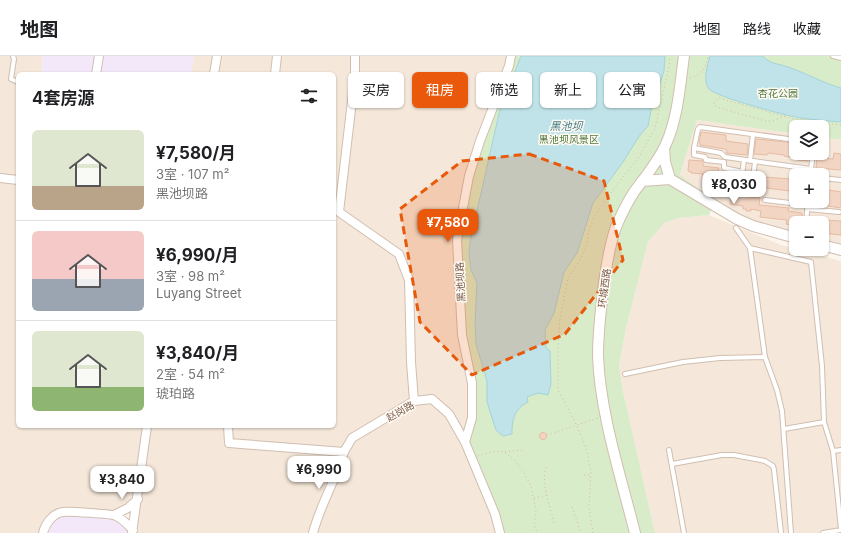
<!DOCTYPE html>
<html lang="zh">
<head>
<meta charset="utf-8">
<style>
  :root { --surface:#fff; --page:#f6f6f6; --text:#202124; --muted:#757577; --line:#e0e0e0; --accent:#ea580c }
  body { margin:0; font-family:Inter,"Noto Sans SC",sans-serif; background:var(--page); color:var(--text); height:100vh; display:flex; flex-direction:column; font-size:15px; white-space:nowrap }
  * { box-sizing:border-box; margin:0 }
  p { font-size:13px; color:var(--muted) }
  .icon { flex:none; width:22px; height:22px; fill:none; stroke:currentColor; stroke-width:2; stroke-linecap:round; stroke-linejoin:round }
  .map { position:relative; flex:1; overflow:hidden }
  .side { position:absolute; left:16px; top:16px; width:320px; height:356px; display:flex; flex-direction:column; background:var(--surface); border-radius:6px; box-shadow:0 1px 3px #0004 }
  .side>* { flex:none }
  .banner { position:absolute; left:348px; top:16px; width:380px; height:36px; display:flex; gap:8px }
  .tools { position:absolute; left:789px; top:64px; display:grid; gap:8px }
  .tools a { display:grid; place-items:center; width:40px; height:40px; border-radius:6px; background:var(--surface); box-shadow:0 1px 3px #0004; font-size:20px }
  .price { position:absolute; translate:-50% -34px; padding:0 9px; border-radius:8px; background:#fff; color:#222; font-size:13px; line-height:26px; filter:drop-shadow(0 1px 2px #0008) }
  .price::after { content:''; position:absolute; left:50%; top:24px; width:12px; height:9px; margin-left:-6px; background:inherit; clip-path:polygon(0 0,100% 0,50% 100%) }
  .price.current { background:var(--accent); color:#fff }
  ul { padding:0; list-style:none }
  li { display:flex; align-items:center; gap:12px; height:100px; padding:0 16px }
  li+li { border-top:1px solid var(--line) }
  li span { display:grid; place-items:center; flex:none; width:112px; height:80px; border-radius:6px; color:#555 }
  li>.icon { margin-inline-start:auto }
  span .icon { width:48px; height:48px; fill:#fffc; stroke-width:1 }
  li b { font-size:17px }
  h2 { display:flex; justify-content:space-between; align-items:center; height:48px; padding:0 16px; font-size:17px }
  .chip { padding:0 14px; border-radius:6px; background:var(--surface); box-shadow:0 1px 3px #0004; font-size:14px; line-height:36px }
  .chip.current { background:var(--accent); color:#fff }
  header { display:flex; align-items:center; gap:24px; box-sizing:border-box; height:56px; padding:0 20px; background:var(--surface); border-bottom:1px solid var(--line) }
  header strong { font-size:19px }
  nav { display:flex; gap:22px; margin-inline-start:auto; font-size:14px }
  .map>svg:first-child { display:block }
  .residential { fill:#f5e8da; fill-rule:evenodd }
  .education { fill:#f3e8fa }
  .green { fill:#d8ecc9 }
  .water { fill:#bfe3e8; stroke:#a5d3da }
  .building { fill:#f3d5c3; stroke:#e6bba3 }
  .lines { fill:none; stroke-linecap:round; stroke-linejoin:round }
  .service-casing { stroke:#d1beb0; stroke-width:6 }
  .minor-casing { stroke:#d1beb0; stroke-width:10 }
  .tertiary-casing { stroke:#d1beb0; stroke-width:12 }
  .path { stroke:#d9b8a5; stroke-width:1; stroke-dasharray:1 3; stroke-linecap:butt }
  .service { stroke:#fff; stroke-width:4 }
  .minor { stroke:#fff; stroke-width:8 }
  .tertiary { stroke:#fff; stroke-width:10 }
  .path-bridge { stroke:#d9b8a5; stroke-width:1; stroke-dasharray:1 3; stroke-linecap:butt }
  .marked { fill:#e8590c; fill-opacity:0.2; stroke:#e8590c; stroke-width:3; stroke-dasharray:8 5; stroke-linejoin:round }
  .labels { text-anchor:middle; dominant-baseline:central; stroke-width:3; stroke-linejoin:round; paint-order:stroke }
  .park-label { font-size:10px; fill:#537a41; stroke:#fffaf3 }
  .street-label { font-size:10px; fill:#7a5c4d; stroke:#fffaf3 }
  .water-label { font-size:11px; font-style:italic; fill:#437c86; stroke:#fffaf3 }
</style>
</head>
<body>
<header>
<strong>地图</strong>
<nav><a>地图</a><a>路线</a><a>收藏</a></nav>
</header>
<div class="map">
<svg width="841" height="477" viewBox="0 0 841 477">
  <rect width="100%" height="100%" fill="#fdf6ec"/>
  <path class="residential" d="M0,0h43l-2,18h-23v352h316v-352h-143l3,-18h317l19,477h-398l-4,-25 -85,25h-43z
    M697,64l99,14v19h26v-16l19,3v105l-19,-3v-19h-26v12l-46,-13 -35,-21 -35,-25zM796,119h26v26h-26z
    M709,159l72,30 60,16v272h-186l-32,-142 -4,-25 7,-38 22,-86 15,-19 15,-5z"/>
  <path class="education" d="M43,0h151l-3,18h-150z
    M62,456l52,3 18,18h-89z"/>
  <path class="green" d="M511,0h330v84l-19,-3v-10h-26v7l-99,-14 -17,55 35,26 -6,14 -31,3 -14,5 -16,19 -22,86 -7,38 4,25 32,142h-155l-35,-91 7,-24 -10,-83 -5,-95 12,-64z"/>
  <path class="water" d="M521,0h144l-1,15 -13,39 -3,16 -8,9 -17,27 -30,41 -16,50 -13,19 -10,41 -9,17 1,18 4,3 1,33 -3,11 -10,-2 -11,4 1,5c-14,7 -16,18 -16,32l-9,2 -7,-6 -6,-18 -3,-11v-20l-11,-37 -1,-21 2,-40 -6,-13 -2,-16 1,-12 30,-133z
    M710,0h53c6,8 17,8 25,11 18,6 35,16 53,21v34c-13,-1 -27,-2 -40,-4 -14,-2 -85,-21 -92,-29 -7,-8 -1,-25 1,-33z"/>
  <path class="building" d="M701,76l25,3v6l22,3 -1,11 -21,-2 1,-2 -2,-2 -25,-4v-2h-1z
    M756,83l40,4v10h13l-1,8 -11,-1 -2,-2 -11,-2v-1l-16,-2 -1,2 -13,-1z
    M834,97l7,1v16l-25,-2 1,-11 16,2z
    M689,104l14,1v5l16,2 -1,4 14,2 -1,13 -14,-2v-3l-15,-2 1,-6 -12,-1v-1l-3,-1z
    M763,121l29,2v3h4v13l-7,-1 1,-3 -24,-3v-2l-4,-1z
    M822,133l19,3v16l-19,-3z
    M731,139l29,3 -1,7 30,3 -1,3 14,2 1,10h-7v3l-10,-2 1,-4 -27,-3 1,-6 -10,-2v2h-5v-2h-3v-3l-13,-2z
    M810,162l9,1v4h-9z
    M822,164l19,1v14l-19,-2z
    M539.5 380a3.5 3.5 0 1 1 7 0a3.5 3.5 0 1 1-7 0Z"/>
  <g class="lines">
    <defs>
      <path id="service" d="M13,0l1,3 -3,20 7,3
        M833,0l8,2
        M694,92l4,-19 2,-2 96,13
        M744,104l-3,24 11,1 3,-23
        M750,105l3,-27
        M811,113l2,-16
        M743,116l-19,-4v-6l-18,-2 -1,-3 -11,-2v-7l27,5 4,4 86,12 -1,6
        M822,122l19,2
        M765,144l42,5
        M807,153l32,3
        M806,167l2,-22
        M736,172l14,20 15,109 12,33 5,21 9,122
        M750,192l61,14 11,104 2,56 9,29 8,78
        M625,318l58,-12 37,-4 45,-1
        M784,373l40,-7
        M669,394l15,83
        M833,395l8,-1
        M672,408l50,-9h12l31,6 8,5 1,4 7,63
        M823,477l18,-3"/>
      <path id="minor" d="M355,0v19l-16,137 60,42 10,26 2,82 3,39
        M96,18l3,-18
        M214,18l3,-18
        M275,18l2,-18
        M0,122l18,2
        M228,370l1,17 115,9 8,-14 62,-37 18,-2 17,15 16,28 30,72 5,19
        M465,386l7,-24v-35l-10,-48 -5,-95 12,-64 11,-35 29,-75 2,-10
        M114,459l14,-7 10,-9
        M43,477c2,-9 10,-20 20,-21 5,-1 50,2 53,4 7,3 11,8 17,14
        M132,477l15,-107
        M313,477c7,-28 23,-53 31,-81"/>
      <path id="tertiary" d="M664,92l1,14 5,17
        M670,123l67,40 16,7 43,12
        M642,125l28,-2
        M822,189l19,5
        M635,477c-14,-56 -35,-120 -37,-177 0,-25 3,-49 6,-73 3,-19 5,-37 12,-56 5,-12 11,-24 18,-35 11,-15 24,-30 32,-48 12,-27 14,-59 18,-88"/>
    </defs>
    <use href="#service" class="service-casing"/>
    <use href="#minor" class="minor-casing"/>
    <use href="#tertiary" class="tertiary-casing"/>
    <path class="path" d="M690,22c13,-4 16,-10 18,-22
      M785,60l-13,5h-7l-48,-14 -3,-2v-2l3,-4 2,-1 75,21 47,6
      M505,396l16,-2 3,3
      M478,400l16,-5 10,1 9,7 10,12 8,15 5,25 -2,13 3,9
      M546,411c-5,19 4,37 8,56
      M584,419h6
      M534,442l13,-3
      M572,451l9,26
      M593,477l-4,-26 2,-36 -5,-23 -11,-26 -17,-32v-41l2,-31 8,-40 12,-18 7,-16 2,-14 5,-13 19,-27 26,-33 16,-29 14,-61 1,-11"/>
    <use href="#service" class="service"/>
    <use href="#minor" class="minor"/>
    <use href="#tertiary" class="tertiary"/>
    <path class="path-bridge" d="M547,379l57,-19"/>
  </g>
  <path class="marked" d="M529,98l75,27 19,79 -58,74 -93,41 -52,-53 -20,-113 62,-48z"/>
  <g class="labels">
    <g class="park-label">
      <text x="778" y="37">杏花公园</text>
      <text x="569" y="83">黑池坝风景区</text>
    </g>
    <g class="street-label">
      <text transform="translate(460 226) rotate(-93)">黑池坝路</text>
      <text transform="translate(604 232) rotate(-82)">环城西路</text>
      <text transform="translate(400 355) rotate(-29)">赵岗路</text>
    </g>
    <g class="water-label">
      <text x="566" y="70">黑池坝</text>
    </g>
  </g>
</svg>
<div class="tools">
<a><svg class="icon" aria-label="layers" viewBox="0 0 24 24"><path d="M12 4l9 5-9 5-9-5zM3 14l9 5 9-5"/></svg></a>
<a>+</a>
<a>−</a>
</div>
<b class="price" style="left:734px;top:149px">¥8,030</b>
<b class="price current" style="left:448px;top:187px">¥7,580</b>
<b class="price" style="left:319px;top:434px">¥6,990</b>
<b class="price" style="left:122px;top:444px">¥3,840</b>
<div class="banner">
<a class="chip">买房</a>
<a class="chip current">租房</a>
<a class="chip">筛选</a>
<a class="chip">新上</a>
<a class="chip">公寓</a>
</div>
<section class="side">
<h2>4套房源<svg class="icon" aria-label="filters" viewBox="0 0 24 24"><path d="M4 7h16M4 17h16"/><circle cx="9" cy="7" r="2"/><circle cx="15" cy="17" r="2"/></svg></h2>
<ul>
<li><span style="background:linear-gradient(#dfe7d0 70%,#b9a48a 0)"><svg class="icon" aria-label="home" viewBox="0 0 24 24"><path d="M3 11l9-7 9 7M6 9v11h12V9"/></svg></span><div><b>¥7,580/月</b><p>3室 · 107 m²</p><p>黑池坝路</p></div></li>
<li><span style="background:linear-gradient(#f6c9c9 60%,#9aa5b1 0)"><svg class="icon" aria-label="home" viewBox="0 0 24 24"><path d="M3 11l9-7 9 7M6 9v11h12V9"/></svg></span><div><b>¥6,990/月</b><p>3室 · 98 m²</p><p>Luyang Street</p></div></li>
<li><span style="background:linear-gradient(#dfe7d0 70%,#8fb573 0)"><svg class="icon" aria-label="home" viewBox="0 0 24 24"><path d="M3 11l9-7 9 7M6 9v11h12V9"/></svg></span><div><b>¥3,840/月</b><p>2室 · 54 m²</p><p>琥珀路</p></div></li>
</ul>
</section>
</div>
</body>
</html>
